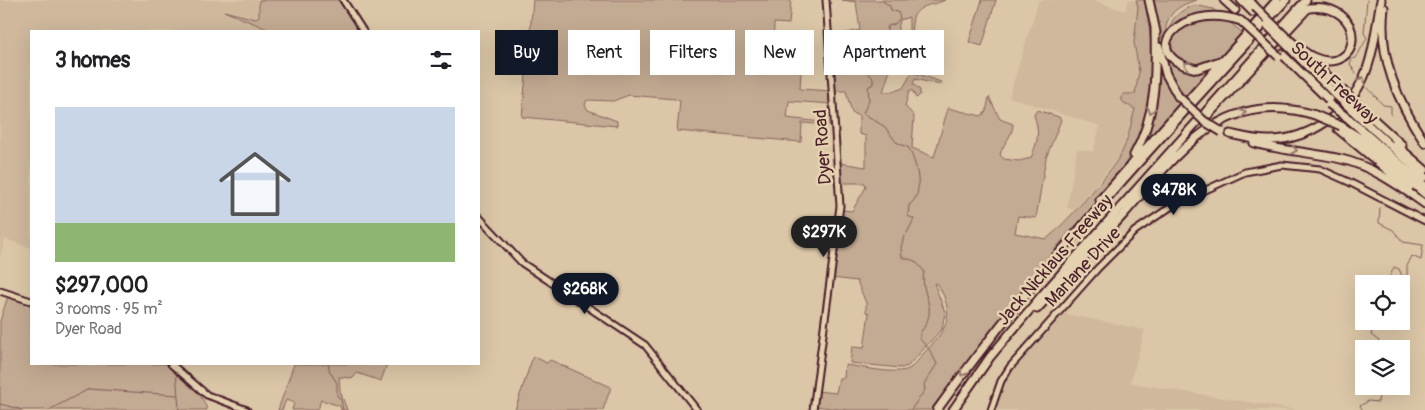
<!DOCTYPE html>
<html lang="en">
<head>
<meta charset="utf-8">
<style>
  :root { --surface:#fff; --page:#f6f6f6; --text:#202124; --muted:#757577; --line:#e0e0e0; --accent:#111827 }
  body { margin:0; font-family:Pangolin,sans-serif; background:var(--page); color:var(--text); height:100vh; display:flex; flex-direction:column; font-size:19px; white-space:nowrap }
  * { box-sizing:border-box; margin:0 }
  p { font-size:16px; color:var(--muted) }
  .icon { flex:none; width:28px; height:28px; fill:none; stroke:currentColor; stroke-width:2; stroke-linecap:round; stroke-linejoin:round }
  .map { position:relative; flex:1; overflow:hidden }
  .sheet { position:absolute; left:30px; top:30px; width:450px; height:335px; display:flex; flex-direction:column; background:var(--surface); border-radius:0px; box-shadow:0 5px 20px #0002 }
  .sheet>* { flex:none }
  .hud { position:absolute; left:495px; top:30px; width:475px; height:45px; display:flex; gap:10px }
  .fabs { position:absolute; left:1355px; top:275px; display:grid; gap:10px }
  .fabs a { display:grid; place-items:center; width:55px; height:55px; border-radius:0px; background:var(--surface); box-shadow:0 5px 20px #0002; font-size:25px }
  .price { position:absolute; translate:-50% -42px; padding:0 11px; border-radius:18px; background:var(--accent); color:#fff; font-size:16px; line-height:32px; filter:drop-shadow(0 1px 2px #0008) }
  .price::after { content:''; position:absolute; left:50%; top:30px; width:15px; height:11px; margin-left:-8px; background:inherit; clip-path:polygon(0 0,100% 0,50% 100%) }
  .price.selected { background:#222; color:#fff }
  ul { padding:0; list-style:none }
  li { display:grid; align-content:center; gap:10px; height:265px; padding:0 25px }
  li+li { border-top:1px solid var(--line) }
  li span { display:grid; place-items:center; height:155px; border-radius:0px; color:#555 }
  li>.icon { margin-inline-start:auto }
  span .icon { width:90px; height:90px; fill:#fffc; stroke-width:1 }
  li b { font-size:21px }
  h2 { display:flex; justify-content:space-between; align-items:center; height:60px; padding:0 25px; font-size:21px }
  .pill { padding:0 18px; border-radius:0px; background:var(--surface); box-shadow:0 5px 20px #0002; font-size:18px; line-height:45px }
  .pill.selected { background:var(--accent); color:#fff }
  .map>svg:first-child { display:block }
  .built { fill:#cfb89c }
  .green { fill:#c3aa92; stroke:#86645e }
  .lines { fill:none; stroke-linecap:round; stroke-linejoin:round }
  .stream { stroke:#7e5c58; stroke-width:1 }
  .secondary-casing { stroke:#4a1f2b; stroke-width:9 }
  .highway-casing { stroke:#4a1f2b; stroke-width:11 }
  .secondary { stroke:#e4d1af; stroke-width:5 }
  .highway { stroke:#e4d1af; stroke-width:7 }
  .highway-bridge-casing { stroke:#4a1f2b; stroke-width:11; stroke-linecap:butt }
  .highway-bridge { stroke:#e4d1af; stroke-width:7 }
  .oneway { stroke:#97786d }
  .labels { text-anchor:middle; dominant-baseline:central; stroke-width:5; stroke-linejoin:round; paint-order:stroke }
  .street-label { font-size:18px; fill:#4a1f2b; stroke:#e4d1af }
</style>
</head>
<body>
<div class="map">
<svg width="1425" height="410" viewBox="0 0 1425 410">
  <rect width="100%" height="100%" fill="#dbc6a7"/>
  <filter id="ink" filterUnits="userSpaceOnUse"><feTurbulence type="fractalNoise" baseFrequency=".02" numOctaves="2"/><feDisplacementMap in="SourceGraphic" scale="10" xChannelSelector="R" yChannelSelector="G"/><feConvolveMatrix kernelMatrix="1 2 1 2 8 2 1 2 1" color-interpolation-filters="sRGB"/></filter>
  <g filter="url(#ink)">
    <path class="built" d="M0,0h259v16l-4,3 -29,-8 46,20h-241v217l-26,-9 -5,18z
      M1039,0h53l33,11 3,-11h8l2,7 -4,35 5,30 -4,22 -11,9 12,6 -15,45 -46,56 -8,-2 10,-59 16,3 7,-26 -91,-29z
      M1060,313l85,17 -15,53 167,27h-303l11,-31z"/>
    <path class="green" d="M259,0h80l21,31h-88l-48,-20 31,8 4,-3z
      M533,0h258l-2,24 -15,-1 -1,28 29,4 -2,34 32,2v13l-43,-3 -2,17 43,5v2l-28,-2 -1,19 -124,-11 3,-30 -5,-2 -46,-4 -16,6 -26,-1 -2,5 3,5 29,11v5l-95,-9z
      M842,0h103c-12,6 -24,3 -32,17l-6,45 -4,-1 6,-27v-17l-9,3 -9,39 -23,-4 -5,-22 -19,3 -1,-2 17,-4 -4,-28z
      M982,0h14l-14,46 -13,-4z
      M1136,0h9l1,4c4,34 13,81 2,114 -19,54 -62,94 -99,138 -41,50 -80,101 -118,154h-83l-33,-4 2,-15 19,2 3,-15h5l1,-13c17,2 46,9 61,5 7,-2 13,-11 17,-16 24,-25 33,-37 15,-70l-4,-1 11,29 -3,17 -34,37 -7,2 -51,-5 2,-16 12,1 5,-35 -3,-1v-9l-9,-22 -25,-3 9,-68 11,1 14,-24 -1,-4h-24l-1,-20 26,4v-31l-7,-2v-18l-7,-3 -6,-22h-12l-1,-22 36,-10 23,5 -9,28h9l11,-4 9,-16 29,10v3l-26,-6 -2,5 7,6v5l-4,3 -3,-7h-4l-4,15 9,10 -2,32 22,9 14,-49 33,8 5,-4 3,-15 11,22 13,5c0,12 -10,19 -13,31l4,4 15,2 12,-3c7,-18 9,-25 3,-43l3,-5 22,7 2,3 -15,38 -10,60 -18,-2 -3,17 31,6c15,-10 67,-69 75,-85 7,-13 10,-31 14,-45l-11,-6 -3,-4 2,-5h12l4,-22 -5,-30 4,-35z
      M1154,0h43c-34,9 -38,31 -23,59l37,12 -26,28 -17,-30z
      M1195,5l18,4 30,24c-7,8 -14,19 -23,26 -40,29 -79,-37 -25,-54z
      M1159,64l22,40 -46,53 23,-74z
      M8,296l23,8v60h135c14,13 37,27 41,46h-207v-89z
      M533,356l14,7 3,-3 7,3 54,24 -8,23h-88z
      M294,364h93l-6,17 -24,-8 -4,5 -14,-1 1,14 7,19h-6l-1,-4 -19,-6 -3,10h-26l2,-7 -8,-3 -4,10h-4z"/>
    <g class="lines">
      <path class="stream" d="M880,56l9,-10 -3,-13 2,-7 7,-2 5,-6 -2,-6 -7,-2 -1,-4 -9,-6
        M876,61l-9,7 1,5 5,5v6l-5,3 1,13 -6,13 22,14 11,15 13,6c7,16 17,45 0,57l-1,11 6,3 -7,14
        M1356,73l-6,-9 2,-5 4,-1 11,-20 -3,-5 3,-33
        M1368,88l15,17 8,1v9
        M1380,208l-1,15 14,7 10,12 20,3 -2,15 -9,-4 -5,10v10h-5l-3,-7 -5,-2 -7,16 3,1
        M904,236l-3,12 1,9 13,4 9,10c-5,26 17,35 -4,62v6l9,10 8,15 -13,20 1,6 -14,20
        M1376,321l-5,14 8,6 -1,6 -2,2
        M328,364l2,8 7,11v13l4,3 2,11
        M1364,370l-3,7 3,1
        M176,371l3,39
        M0,404l23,6
        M49,410l40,-21 88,6
        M1363,410l-3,-4 8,-5 10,1 1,-8 -10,-8"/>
      <defs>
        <path id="secondary" d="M343,0l20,31
          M479,217l43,46 123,82 52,65
          M0,291l31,10
          M171,364l36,31 40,15
          M813,410l27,-204 -14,-206
          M991,410l10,-29 9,-14 88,-99 37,-37 40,-27 70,-32 37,-7 38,4 29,13 76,39"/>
        <path id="highway" d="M1149,0l7,32
          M1224,0l11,10
          M1241,0l12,12
          M1249,0l6,7
          M1384,8c-6,50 14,94 41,135
          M1284,42l53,54
          M1159,47l7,27 12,22
          M1282,54l49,48
          M1308,57l34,33
          M1220,61l-23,8c-63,-13 -18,-69 44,-48
          M1359,106l43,39
          M1353,111l72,66
          M1209,114l99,-106c60,-8 56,71 5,49 -9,-4 -17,-12 -25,-18
          M1349,119l76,67
          M1341,126l19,12 65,56
          M1338,129l71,59
          M1230,134c13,3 27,7 42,6 38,-1 75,-27 91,-61 11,-24 13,-53 18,-79
          M1254,143c28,8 58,9 87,16 31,7 58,27 84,45
          M1395,144l30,26
          M1134,155c23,-40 22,-83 21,-128
          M1100,200l177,-200
          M1037,309c29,-32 58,-63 87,-95 54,-61 99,-127 191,-99
          M937,410c104,-146 228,-277 349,-410
          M953,410l37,-53 53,-63 263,-294"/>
      </defs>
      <use href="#secondary" class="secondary-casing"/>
      <use href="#highway" class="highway-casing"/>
      <use href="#secondary" class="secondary"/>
      <use href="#highway" class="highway"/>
      <defs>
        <path id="highway-bridge" d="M1255,7l33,32
          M1241,21l38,36
          M1267,25l17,17
          M1342,90l17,16
          M1178,96l26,25 18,11
          M1337,96l16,15
          M1329,104l20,15
          M1315,115l26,11"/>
      </defs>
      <use href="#highway-bridge" class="highway-bridge-casing"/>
      <use href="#highway-bridge" class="highway-bridge"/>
    </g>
    <defs><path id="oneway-chevron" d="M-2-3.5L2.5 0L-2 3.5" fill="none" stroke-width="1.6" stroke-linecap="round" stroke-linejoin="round" transform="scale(1.25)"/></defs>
    <g class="oneway">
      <use href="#oneway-chevron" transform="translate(1187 65) rotate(-157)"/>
      <use href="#oneway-chevron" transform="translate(1362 80) rotate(-66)"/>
      <use href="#oneway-chevron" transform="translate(1151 110) rotate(103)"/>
      <use href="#oneway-chevron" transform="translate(1243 113) rotate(-16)"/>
      <use href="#oneway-chevron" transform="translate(1294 150) rotate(9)"/>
      <use href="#oneway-chevron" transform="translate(963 373) rotate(125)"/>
    </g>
  </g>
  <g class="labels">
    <g class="street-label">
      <text transform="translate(1334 83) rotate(43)">South Freeway</text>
      <text transform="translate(823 147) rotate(-94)">Dyer Road</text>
      <text transform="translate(1055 260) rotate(-49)">Jack Nicklaus Freeway</text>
      <text transform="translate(1083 267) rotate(-47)">Marlane Drive</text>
    </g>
  </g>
</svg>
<div class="fabs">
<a><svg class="icon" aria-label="locate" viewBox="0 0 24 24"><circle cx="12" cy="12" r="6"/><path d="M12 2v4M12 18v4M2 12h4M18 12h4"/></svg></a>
<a><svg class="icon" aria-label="layers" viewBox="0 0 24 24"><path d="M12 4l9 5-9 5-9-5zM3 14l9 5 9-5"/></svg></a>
</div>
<b class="price" style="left:1174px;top:216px">$478K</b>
<b class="price selected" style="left:824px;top:258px">$297K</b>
<b class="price" style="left:585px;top:315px">$268K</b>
<div class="hud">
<a class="pill selected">Buy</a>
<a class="pill">Rent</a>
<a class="pill">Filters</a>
<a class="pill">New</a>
<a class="pill">Apartment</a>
</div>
<section class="sheet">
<h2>3 homes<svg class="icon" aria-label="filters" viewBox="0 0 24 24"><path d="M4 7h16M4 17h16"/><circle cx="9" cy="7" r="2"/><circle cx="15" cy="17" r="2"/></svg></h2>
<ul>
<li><span style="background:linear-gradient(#c9d6e8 75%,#8fb573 0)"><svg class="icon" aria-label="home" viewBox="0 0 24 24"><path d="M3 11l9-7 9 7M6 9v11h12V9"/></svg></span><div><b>$297,000</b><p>3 rooms · 95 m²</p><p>Dyer Road</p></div></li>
</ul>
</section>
</div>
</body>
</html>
